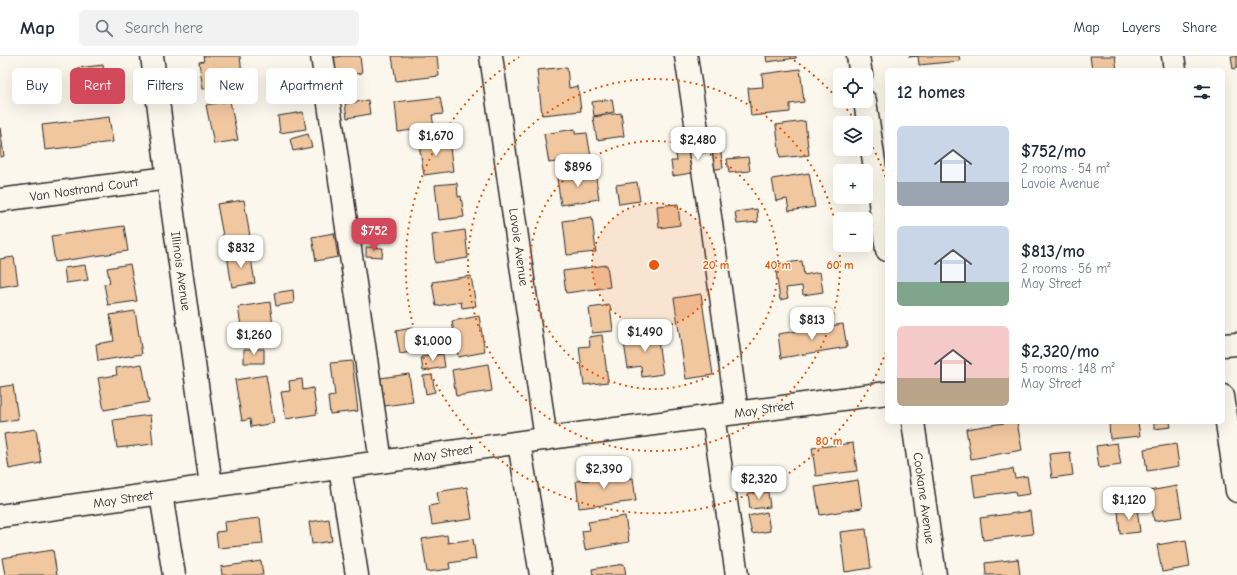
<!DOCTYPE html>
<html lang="en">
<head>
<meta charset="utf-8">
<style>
  :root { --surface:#fff; --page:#f2f2f3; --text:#1f2937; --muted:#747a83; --line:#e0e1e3; --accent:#d1495b }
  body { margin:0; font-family:"Comic Neue",sans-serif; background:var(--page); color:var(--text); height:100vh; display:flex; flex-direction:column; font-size:15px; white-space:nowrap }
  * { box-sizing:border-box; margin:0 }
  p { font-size:13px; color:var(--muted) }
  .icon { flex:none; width:22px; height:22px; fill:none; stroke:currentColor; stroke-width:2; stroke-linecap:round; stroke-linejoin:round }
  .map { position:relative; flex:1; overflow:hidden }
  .details { position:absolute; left:885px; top:12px; width:340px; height:356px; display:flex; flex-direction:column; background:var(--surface); border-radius:6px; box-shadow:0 4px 16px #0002 }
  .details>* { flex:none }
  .guide { position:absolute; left:12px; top:12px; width:380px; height:36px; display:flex; gap:8px }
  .fabs { position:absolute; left:833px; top:12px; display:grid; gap:8px }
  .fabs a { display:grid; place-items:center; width:40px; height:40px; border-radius:6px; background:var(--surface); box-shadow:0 4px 16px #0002; font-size:20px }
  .price { position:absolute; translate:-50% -34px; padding:0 9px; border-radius:8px; background:#fff; color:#222; font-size:13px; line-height:26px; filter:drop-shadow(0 1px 2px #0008) }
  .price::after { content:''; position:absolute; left:50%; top:24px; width:12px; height:9px; margin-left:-6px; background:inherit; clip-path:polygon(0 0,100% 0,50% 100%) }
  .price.on { background:var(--accent); color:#fff }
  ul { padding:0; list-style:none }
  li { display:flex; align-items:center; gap:12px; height:100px; padding:0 12px }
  li span { display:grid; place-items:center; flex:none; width:112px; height:80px; border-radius:6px; color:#555 }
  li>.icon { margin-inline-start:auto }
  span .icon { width:48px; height:48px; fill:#fffc; stroke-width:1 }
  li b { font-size:17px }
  h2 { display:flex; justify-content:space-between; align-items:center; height:48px; padding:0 12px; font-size:17px }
  .tag { padding:0 14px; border-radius:6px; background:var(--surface); box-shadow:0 4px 16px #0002; font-size:14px; line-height:36px }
  .tag.on { background:var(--accent); color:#fff }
  header { display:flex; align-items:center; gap:24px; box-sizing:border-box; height:56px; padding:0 20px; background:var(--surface); border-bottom:1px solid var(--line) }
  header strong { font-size:19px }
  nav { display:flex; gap:22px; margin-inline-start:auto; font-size:14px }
  .search { width:280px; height:36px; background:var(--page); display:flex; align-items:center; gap:10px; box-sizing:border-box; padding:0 14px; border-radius:6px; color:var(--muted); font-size:15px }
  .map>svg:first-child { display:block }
  .building { fill:#f1c7a0; stroke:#2b2b2b }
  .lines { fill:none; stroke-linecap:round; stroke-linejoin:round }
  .minor-casing { stroke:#2b2b2b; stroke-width:25 }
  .minor { stroke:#fbf7ec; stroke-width:22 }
  .ring { fill:none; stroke:#e8590c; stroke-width:2; stroke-dasharray:2 4 }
  .labels { text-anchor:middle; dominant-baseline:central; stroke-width:3; stroke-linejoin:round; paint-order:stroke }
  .street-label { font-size:13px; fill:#2b2b2b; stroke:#fbf7ec }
  .centre { fill:#e8590c; stroke:#fbf7ec; stroke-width:2 }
  .ring-label { font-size:12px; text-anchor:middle; font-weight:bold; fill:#e8590c; stroke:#fbf7ec; stroke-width:3; stroke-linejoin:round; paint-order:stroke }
</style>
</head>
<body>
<header>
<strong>Map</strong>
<div class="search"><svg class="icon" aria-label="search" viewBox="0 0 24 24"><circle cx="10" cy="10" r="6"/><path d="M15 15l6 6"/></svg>Search here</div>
<nav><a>Map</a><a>Layers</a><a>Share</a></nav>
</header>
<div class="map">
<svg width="1237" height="519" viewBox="0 0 1237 519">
  <rect width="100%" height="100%" fill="#fbf7ec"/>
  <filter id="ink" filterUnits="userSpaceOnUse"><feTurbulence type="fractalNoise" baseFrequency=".025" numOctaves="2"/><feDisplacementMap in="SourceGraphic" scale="8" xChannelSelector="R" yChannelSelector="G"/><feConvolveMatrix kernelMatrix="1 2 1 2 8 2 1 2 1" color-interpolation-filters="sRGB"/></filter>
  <g filter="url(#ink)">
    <path class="building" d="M203,0h37l3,28 -40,5 -4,-27 5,-1z
      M342,0h18l2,17 -29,4 -2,-19z
      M392,0h45l2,20 -43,5z
      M766,0h30v2l-29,4z
      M909,0h50l1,5 -41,4 -1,-9 -9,1z
      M1090,0h25l2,14h-25z
      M1231,0h6v12l-4,1z
      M103,9l5,33 -27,4 -4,-34z
      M567,11l2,21 9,-2 3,25 -39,4 -5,-45z
      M800,13l4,33 -14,2v8l-39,4 -3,-28 15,-1 -1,-13z
      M440,41l3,17 -11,1 2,12 -36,5 -3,-30z
      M612,43l2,13 -20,4 -2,-14z
      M368,44l2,14 -23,4 -2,-14z
      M230,45l8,39 -24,4 -8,-39z
      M303,56l3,17 -26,4 -2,-17z
      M621,57l3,23 -27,4 -4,-23z
      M109,61l4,25 -68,8 -3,-25z
      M805,65l4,34 -29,3 -4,-33z
      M0,72l4,28 -4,1z
      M575,73v5l12,-1 4,24 -42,6 -5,-29z
      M308,78l4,13 -19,4 -3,-12z
      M449,84l4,31 -29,4 -5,-31z
      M720,90l3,22 -50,8 -2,-15h6l-1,-7z
      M748,101l2,14 -21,2 -2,-14z
      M595,115l4,28 -38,6 -4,-27z
      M809,117l6,34 -26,4 -2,-12 -11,2 -4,-22z
      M637,126l3,19 -21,3 -3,-19z
      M457,127l1,14 3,-1 3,21 -25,3 -4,-35z
      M244,144l6,37 -26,4 -7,-37z
      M678,148l2,21 -21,3 -2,-22z
      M757,153l1,13 -21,2 -2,-12z
      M592,161l4,35 -29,3 -4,-34z
      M124,170l4,25 -73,11 -4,-26z
      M465,174l3,28 -33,5 -3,-28z
      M334,177l4,24 -22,4 -4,-24z
      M366,191l17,1 -1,9 -16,-1z
      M250,196l5,31 -23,4 -5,-32z
      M14,201l4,27 -18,3v-28z
      M802,205l2,14 16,-3 3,20 -20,3 -1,-9 -16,2 2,10 -8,2 -5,-36z
      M130,208l7,37 -29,4 -4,-21 6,-1 -3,-15z
      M85,209l3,15 -22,3 -2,-15z
      M607,209l3,22 -44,6 -3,-22z
      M471,220l5,30 -14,2 -1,-6 -25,4 -4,-24z
      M293,234l1,13 -18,3 -2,-13z
      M701,238l12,81 -27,4 -12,-81z
      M270,246l4,32 -31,4 -5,-31z
      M610,249l3,26 -21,2 -3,-25z
      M135,255l7,43 -44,7 -2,-17 18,-3 -4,-26z
      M479,260l6,36 -27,5 -6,-36z
      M843,268l4,23 -66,11 -3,-24z
      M412,272l5,23 -17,3 -4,-23z
      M656,272l7,46 -21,3 -1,-11 -13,2 -4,-25 13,-2 -1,-10z
      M602,279l6,47 -24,3 -5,-38 11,-1 -1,-9z
      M244,293h20v14h-20z
      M443,298l2,13 -22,4 -2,-14z
      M352,305l6,50 -28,3 -2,-17 7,-1 -4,-33z
      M142,308l7,38 -45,8 -6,-32 19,-3 -1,-7z
      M488,308l4,27 -36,5 -4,-26z
      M409,318l4,28 -29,4 -4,-28z
      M266,319l8,48 -23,4 -1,-8 -8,2 -7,-41z
      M432,319l3,17 -9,2 -3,-18z
      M302,323l1,11 10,-2 4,26 -31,5 -5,-27 9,-1 -1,-10z
      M13,329l5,34 -18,3v-35z
      M150,359l3,29 -36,4 -4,-28z
      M1010,366h7l5,28 -51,9 -5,-30z
      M1109,366h29l2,14 -30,3z
      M1154,366h16l1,5 -17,2z
      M36,373l5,34 -32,6 -5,-35z
      M853,387l4,28 -41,5 -4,-28z
      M1117,387l4,22 -22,3 -3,-22z
      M1176,388l3,22 -32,5 -3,-22z
      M1070,396l3,23 -21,3 -3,-24z
      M606,413l1,12 26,-3 3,23 -57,7 -3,-27 13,-1 -1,-9z
      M1013,413l2,9 12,-2 3,18 -14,2 -1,-5 -40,6 -3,-22z
      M858,424l4,28 -42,7 -5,-28z
      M1177,430l5,31 -28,4 -5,-30z
      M467,431l5,32 -40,6 -3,-19 10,-2 -2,-12z
      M768,436l2,15 -20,2 -2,-16z
      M1137,452l3,24 -20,2 -2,-24z
      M1030,455l3,23 -50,6 -3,-22z
      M767,456l3,19 -18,3 -4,-18z
      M625,460l4,26 -44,8 -3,-19 8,-1 -2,-8z
      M260,462l3,26 -45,4 -2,-16 9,-1 -1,-9z
      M329,463l3,22 -20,3 -3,-22z
      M866,473l5,39 -26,4 -5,-40z
      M447,479l1,8 25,-4 3,20 -27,4 1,6 -23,3 -5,-33z
      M1186,484l4,27 -28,5 -5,-27z
      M53,494l4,25h-52l-3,-17z
      M1018,503l2,16h-34l-1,-12z
      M261,505l2,14h-41l-1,-8z
      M624,508l2,11h-33l-1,-6z"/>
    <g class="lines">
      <defs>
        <path id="minor" d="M152,0l16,122 43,307
          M322,0l59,406
          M491,0l55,383
          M686,0l25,167 26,190
          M858,0l3,19
          M1173,0l2,14
          M865,45l22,149
          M0,144l168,-22
          M1223,289l14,-1
          M1223,340l14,95
          M713,360l24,159
          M913,366l22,153
          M519,387l22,132
          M340,412l17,107
          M161,438l13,81
          M0,460l571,-81 316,-42"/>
      </defs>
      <use href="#minor" class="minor-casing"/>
      <use href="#minor" class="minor"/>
    </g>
  </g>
  <circle cx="654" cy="209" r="62" fill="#e8590c" fill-opacity=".12"/>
  <g class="ring">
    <circle cx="654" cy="209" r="62"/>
    <circle cx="654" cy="209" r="124"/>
    <circle cx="654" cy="209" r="186"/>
    <path d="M886 296A248 248 0 1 1 519 1M789 1A248 248 0 0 1 857 67M867 81A248 248 0 0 1 886 122"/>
  </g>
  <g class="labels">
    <g class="street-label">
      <text transform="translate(84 133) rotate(-8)">Van Nostrand Court</text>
      <text transform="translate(519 191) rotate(82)">Lavoie Avenue</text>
      <text transform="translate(181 215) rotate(82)">Illinois Avenue</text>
      <text transform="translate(764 353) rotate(-8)">May Street</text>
      <text transform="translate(443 397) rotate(-8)">May Street</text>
      <text transform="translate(924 442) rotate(82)">Cookane Avenue</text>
      <text transform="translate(123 443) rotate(-8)">May Street</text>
    </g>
  </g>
  <circle cx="654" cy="209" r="6" class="centre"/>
  <g class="ring-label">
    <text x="716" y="213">20 m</text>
    <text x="778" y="213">40 m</text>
    <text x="840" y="213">60 m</text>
    <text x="829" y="389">80 m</text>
  </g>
</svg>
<div class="fabs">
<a><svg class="icon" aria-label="locate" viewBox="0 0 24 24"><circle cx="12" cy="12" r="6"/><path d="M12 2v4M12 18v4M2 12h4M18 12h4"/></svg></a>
<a><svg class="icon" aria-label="layers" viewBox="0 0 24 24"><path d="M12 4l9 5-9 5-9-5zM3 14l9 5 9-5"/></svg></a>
<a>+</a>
<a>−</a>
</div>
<b class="price" style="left:436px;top:101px">$1,670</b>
<b class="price" style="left:698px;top:105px">$2,480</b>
<b class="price" style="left:578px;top:132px">$896</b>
<b class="price on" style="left:374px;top:196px">$752</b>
<b class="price" style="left:241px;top:213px">$832</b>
<b class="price" style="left:812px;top:285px">$813</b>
<b class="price" style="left:645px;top:297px">$1,490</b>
<b class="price" style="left:254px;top:300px">$1,260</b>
<b class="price" style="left:433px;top:306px">$1,000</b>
<b class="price" style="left:604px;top:434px">$2,390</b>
<b class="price" style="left:759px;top:444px">$2,320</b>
<b class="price" style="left:1129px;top:465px">$1,120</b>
<div class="guide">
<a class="tag">Buy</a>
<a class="tag on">Rent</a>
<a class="tag">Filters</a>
<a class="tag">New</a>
<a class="tag">Apartment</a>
</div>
<section class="details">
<h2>12 homes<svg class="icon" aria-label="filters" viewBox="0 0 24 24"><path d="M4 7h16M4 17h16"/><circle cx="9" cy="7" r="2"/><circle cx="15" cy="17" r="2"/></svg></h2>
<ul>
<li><span style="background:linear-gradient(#c9d6e8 70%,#9aa5b1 0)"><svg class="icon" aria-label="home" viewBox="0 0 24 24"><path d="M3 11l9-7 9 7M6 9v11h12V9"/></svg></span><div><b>$752/mo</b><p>2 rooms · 54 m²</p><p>Lavoie Avenue</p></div></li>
<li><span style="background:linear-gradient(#c9d6e8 70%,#7fa58c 0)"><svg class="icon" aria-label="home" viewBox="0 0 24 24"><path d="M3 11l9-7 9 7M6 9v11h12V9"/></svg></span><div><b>$813/mo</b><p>2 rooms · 56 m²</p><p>May Street</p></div></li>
<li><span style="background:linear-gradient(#f6c9c9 65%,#b9a48a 0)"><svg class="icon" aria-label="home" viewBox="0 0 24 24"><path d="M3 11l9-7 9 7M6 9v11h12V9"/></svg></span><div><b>$2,320/mo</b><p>5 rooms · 148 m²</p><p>May Street</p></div></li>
</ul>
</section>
</div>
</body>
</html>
